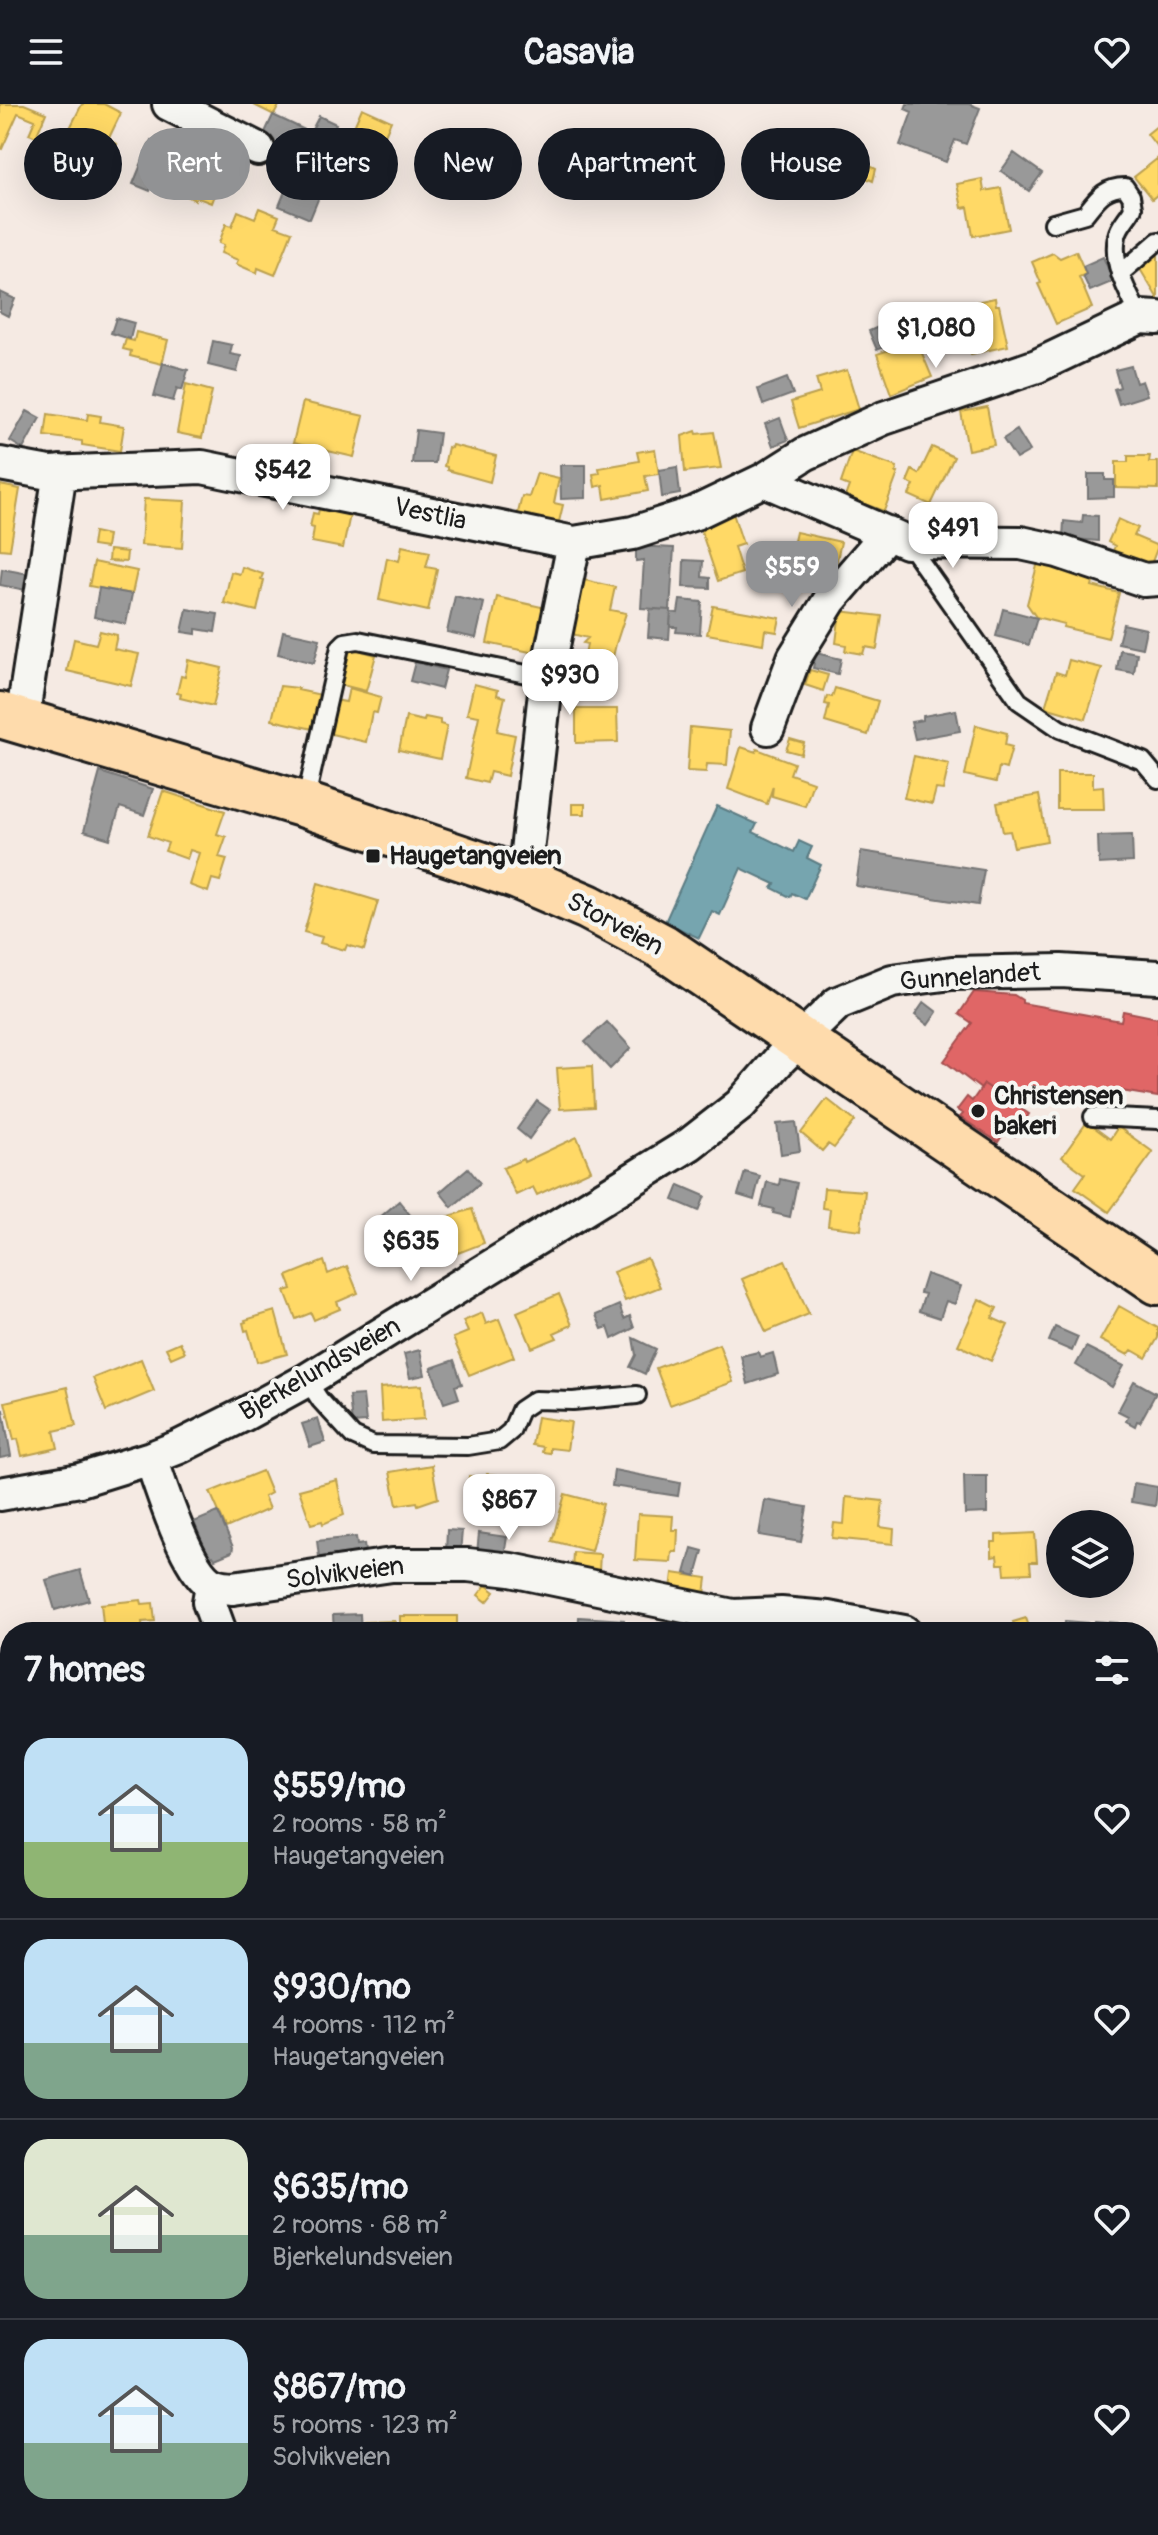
<!DOCTYPE html>
<html lang="en">
<head>
<meta charset="utf-8">
<style>
  :root { --surface:#171b24; --page:#242831; --text:#f1f3f6; --muted:#9ea1a6; --line:#363941; --accent:#919294 }
  body { margin:0; font-family:Pangolin,sans-serif; background:var(--page); color:var(--text); height:100vh; display:flex; flex-direction:column; font-size:30px; white-space:nowrap }
  * { box-sizing:border-box; margin:0 }
  p { font-size:26px; color:var(--muted) }
  .icon { flex:none; width:44px; height:44px; fill:none; stroke:currentColor; stroke-width:2; stroke-linecap:round; stroke-linejoin:round }
  .map { position:relative; flex:1; overflow:hidden }
  .sheet { position:absolute; left:0px; top:1518px; width:1158px; height:914px; display:flex; flex-direction:column; background:var(--surface); border-radius:32px 32px 0 0; box-shadow:0 8px 32px #0002 }
  .sheet>* { flex:none }
  .banner { position:absolute; left:24px; top:24px; width:1110px; height:72px; display:flex; gap:16px }
  .fabs { position:absolute; left:1046px; top:1406px; display:grid; gap:16px }
  .fabs a { display:grid; place-items:center; width:88px; height:88px; border-radius:50%; background:var(--surface); box-shadow:0 8px 32px #0002; font-size:40px }
  .price { position:absolute; translate:-50% -68px; padding:0 18px; border-radius:16px; background:#fff; color:#222; font-size:26px; line-height:52px; filter:drop-shadow(0 2px 4px #0008) }
  .price::after { content:''; position:absolute; left:50%; top:48px; width:24px; height:18px; margin-left:-12px; background:inherit; clip-path:polygon(0 0,100% 0,50% 100%) }
  .price.on { background:var(--accent); color:#fff }
  ul { padding:0; list-style:none }
  li { display:flex; align-items:center; gap:24px; height:200px; padding:0 24px }
  li+li { border-top:2px solid var(--line) }
  li span { display:grid; place-items:center; flex:none; width:224px; height:160px; border-radius:24px; color:#555 }
  li>.icon { margin-inline-start:auto }
  span .icon { width:96px; height:96px; fill:#fffc; stroke-width:1 }
  li b { font-size:34px }
  h2 { display:flex; justify-content:space-between; align-items:center; height:96px; padding:0 24px; font-size:34px }
  .chip { padding:0 28px; border-radius:36px; background:var(--surface); box-shadow:0 8px 32px #0002; font-size:28px; line-height:72px }
  .chip.on { background:var(--accent); color:#fff }
  header { display:flex; justify-content:space-between; align-items:center; height:104px; padding:0 24px; background:var(--surface); font-size:36px; font-weight:700 }
  .map>svg:first-child { display:block }
  .homes { fill:#ffd966; stroke:#bba050; stroke-width:2 }
  .shops { fill:#e06666; stroke:#a55050; stroke-width:2 }
  .public { fill:#76a5af; stroke:#5b7c83; stroke-width:2 }
  .industry { fill:#999; stroke:#747474; stroke-width:2 }
  .lines { fill:none; stroke-linecap:round; stroke-linejoin:round }
  .service-casing { stroke:#1c1c1c; stroke-width:22 }
  .minor-casing { stroke:#1c1c1c; stroke-width:38 }
  .primary-casing { stroke:#1c1c1c; stroke-width:50 }
  .service { stroke:#f6f6f2; stroke-width:16 }
  .minor { stroke:#f6f6f2; stroke-width:32 }
  .primary { stroke:#fedbac; stroke-width:44 }
  .poi-dot { fill:#1c1c1c; stroke:#f6f6f2; stroke-width:3 }
  .labels { text-anchor:middle; dominant-baseline:central; stroke-width:8; stroke-linejoin:round; paint-order:stroke }
  .street-label { font-size:26px; fill:#1c1c1c; stroke:#f6f6f2 }
  .poi-label { font-size:26px; font-weight:bold; fill:#1c1c1c; stroke:#f6f6f2; text-anchor:start }
</style>
</head>
<body>
<header><svg class="icon" aria-label="menu" viewBox="0 0 24 24"><path d="M4 6h16M4 12h16M4 18h16"/></svg>Casavia<svg class="icon" aria-label="heart" viewBox="0 0 24 24"><path d="M12 20l-8-8c-3-5 5-10 8-4 3-6 11-1 8 4z"/></svg></header>
<div class="map">
<svg width="1158" height="2431" viewBox="0 0 1158 2431">
  <rect width="100%" height="100%" fill="#f5eae3"/>
  <filter id="ink" filterUnits="userSpaceOnUse"><feTurbulence type="fractalNoise" baseFrequency=".0125" numOctaves="2"/><feDisplacementMap in="SourceGraphic" scale="16" xChannelSelector="R" yChannelSelector="G"/><feConvolveMatrix kernelMatrix="1 2 1 2 8 2 1 2 1" color-interpolation-filters="sRGB"/></filter>
  <g filter="url(#ink)">
    <path class="homes" d="M0,0h24l22,9 -10,24 -7,-3 6,-14 -17,-7 -16,36 -2,-1z
      M82,0h22l17,9 -13,27 9,4 -5,11 6,3 -14,28 -6,-3 -7,14 -35,-18 9,-17 -5,-3 11,-21 -5,-2z
      M252,0h28l-6,11z
      M362,4l29,13 -22,51 -3,-2 -4,10 -14,-6 4,-10 -12,-5z
      M1158,21v23l-11,-14z
      M171,46l15,6 1,-2 4,1 2,-4 14,5 -2,5 4,2v2l14,6 -12,32 -15,-6 -1,3 -37,-18z
      M1158,54v36l-6,5 -18,-22z
      M866,60l10,5 -3,12 -14,-6z
      M982,75l2,12 17,-3 8,41 -36,7 -5,-29 -6,1 -5,-24z
      M259,104l20,8 -4,10 17,6 -17,43 -17,-7 -1,5 -21,-9 2,-4 -17,-7 3,-8 -5,-2 7,-19 6,2 6,-15 17,7z
      M1076,147l10,23 -7,3 13,31 -36,16 -18,-40 3,-1 -9,-21 21,-9 7,5z
      M1158,149v46l-18,-30 4,-8z
      M995,194l1,7h3l9,41 -37,8 -9,-41 9,-2 -1,-8z
      M136,228l32,8 -6,24 -32,-8 1,-5 -8,-2 3,-10 8,2z
      M909,239l3,6 7,-3 13,31 -41,17 -14,-40z
      M847,266l12,39 -60,19 -8,-26 29,-9 -4,-14z
      M186,280l26,7 -10,47 -25,-5z
      M303,298l61,14 -10,41 -61,-14z
      M987,303l7,38 -26,5 -7,-38z
      M48,310l39,6 1,-6 13,2 -1,6 24,4 -4,25 -38,-6v-4l-37,-5z
      M696,327l1,3 17,-2 7,36 -36,4 -3,-36z
      M452,341l44,11 -6,26 -43,-12v-3l-3,-1 4,-19 3,1z
      M932,343l22,10 -23,48 -22,-10 5,-10 -7,-3 5,-12 7,4z
      M655,345l4,25 -14,2 3,15 -43,8 -2,-14 -8,2 -2,-13 7,-1 -1,-5 40,-7 -2,-9z
      M852,347l45,16 -1,6h2l-14,38 -39,-14 4,-11 -8,-3z
      M1128,352h22l-1,6h9v27l-42,-1v-26h12z
      M537,369l22,5 -5,25 9,2 -5,21 -41,-9 5,-21 7,1z
      M0,381l20,4 -10,61 -10,-1z
      M144,395l41,2 -3,47 -41,-3z
      M319,405l31,6 -7,33 -31,-6 2,-14 -4,-1 3,-14 5,1z
      M732,406l11,34 -9,3 8,26 -24,8 -21,-62z
      M1118,415l20,9 -4,8 24,10 -10,26 -37,-16 4,-10 -7,-4z
      M94,428l14,3 -2,13 -14,-2z
      M796,428l45,10 -7,31 -26,-3 1,-3 -20,-4z
      M402,442l28,6 -4,15 11,2 -9,42 -49,-11 8,-42 12,3z
      M109,446l18,2 -1,10 -18,-1z
      M94,458l43,9 -5,23 -43,-8z
      M1038,458l57,14 -3,10 27,7 -11,45 -45,-11 1,-3 -28,-7 -9,-13z
      M242,463l21,7 -2,5 3,1 -7,31 -33,-8 7,-31 9,2z
      M580,475l35,8 -5,23 16,3 -10,31 -7,30 -31,-7 3,-12h4l2,-11 -4,-1 5,-5 -20,-5z
      M497,493l49,11 -11,45 -48,-10z
      M713,502l67,12 -3,14 -12,-2 -2,14 -56,-10z
      M840,507l42,5 -5,33 -12,-2 -2,7 -18,-3 1,-6 -10,-2z
      M100,527l17,4 -3,14 25,5 -8,32 -64,-15 7,-32 22,5z
      M348,543l28,8 -10,36 -28,-7z
      M188,556l34,8 -9,38 -33,-8 1,-4 -4,-1 4,-17 4,1z
      M1069,556l33,8 -16,51 -41,-12 11,-35 9,3z
      M810,566l18,5 -5,16 -18,-6z
      M474,580l24,6 -1,5 8,2 -8,34 18,4 -8,41 -17,-4 -3,11 -21,-5 13,-62 -12,-2z
      M280,582l19,2 -1,2 23,5 -8,34 -41,-9z
      M349,584l32,9 -4,16 -5,-1 -6,30 -39,-9 7,-33 12,2z
      M835,584l43,13 -10,34 -43,-13 4,-17 -4,-1 2,-8 5,1z
      M576,605h41l1,33 -42,1z
      M406,613l18,4 1,-4 15,3v4l7,2 -7,33 -41,-9z
      M976,621l31,8 -2,12 7,2 -6,22 -7,-2 -3,15 -31,-7z
      M690,623l40,4 -3,34 -20,-1 -1,8 -19,-1z
      M790,635l14,4 -3,11 -15,-4z
      M741,643l15,5 1,-3 37,14 -4,11 23,8 -8,24 -33,-10 1,-10 -6,18 -39,-15z
      M914,652l35,8 -6,26 -7,-1 -4,15 -28,-6z
      M1057,669h36v14l10,-1 1,23h-47z
      M163,687l62,20 -8,23 9,3 -7,20 8,2 -7,22 -8,-2 -4,13 -19,-7 10,-32 -9,-3 -3,9 -22,-8 3,-8 -20,-7z
      M1039,691l8,46 -33,6 -4,-16 -7,1 -6,-29z
      M572,700h13v10h-13z
      M318,779l60,18 -14,49 -17,-5 -2,5 -25,-7 2,-6 -18,-5z
      M592,962l2,41 -34,2 -3,-41z
      M827,995l28,22 -21,27 -6,-4 -6,7 -21,-18z
      M1087,1018l23,17 8,-12 35,25 -44,60 -34,-24 10,-14 -23,-17z
      M577,1033l14,33 -54,25 -4,-8 -17,8 -13,-27 20,-9 1,3z
      M824,1084l41,3 -4,39 -33,-4 2,-17 -8,-1z
      M472,1105l12,34 -49,19 -13,-37z
      M647,1154l13,29 -35,14 -12,-29z
      M785,1156l24,54 -43,18 -24,-53z
      M324,1157l4,13 19,-8 11,27 -21,9 3,7 -26,11 -3,-7 -15,6 -11,-28 7,-2 -5,-13z
      M559,1190l13,31 -18,8 3,5 -25,10 -15,-36z
      M979,1195l18,9 -5,10 16,7 -17,36 -33,-16z
      M1119,1202l39,22v10l-12,20 -14,-8 -4,5 -28,-15z
      M275,1207l12,43 -30,8 -9,-32 -3,1 -2,-8 3,-1 -1,-2z
      M482,1209l4,11 13,-5 15,38 -45,18 -16,-37 15,-6 -5,-11z
      M180,1238l5,10 -14,6 -5,-10z
      M719,1240l14,38 -63,23 -14,-37z
      M141,1255l13,32 -48,20 -13,-33z
      M422,1281l2,34 -42,3 -2,-34z
      M67,1283l9,39 -22,5 4,17 -36,8 -4,-17 -4,1 -9,-38z
      M537,1313l34,5 -4,28 -17,-2v5l-8,-1 1,-5 -11,-2z
      M432,1361l6,33 -20,7 -1,-3 -20,3 -7,-33z
      M262,1367l9,22 -7,4 5,12 -43,19 -16,-36z
      M487,1370l22,2v4l15,2 -3,33 -18,-2 -1,4 -19,-2 1,-3 -9,-2 -1,11 -9,-1 4,-44 17,2z
      M337,1376l7,35 -21,9 -1,-3 -11,3 -12,-34z
      M565,1390l38,10 -12,47 -39,-10z
      M846,1393l37,4 -3,26 14,2 -1,15 -61,-6 2,-15 10,1z
      M638,1410l35,2 -1,14h6l-1,22h-5l-1,10 -36,-2z
      M1035,1429l2,29h-7l1,11 -26,1 -1,-10h-6l-1,-8 -5,1v-15h4v-7z
      M573,1448l27,2 -1,17 -27,-2z
      M673,1469l34,5 -2,16 -34,-5z
      M486,1481l9,7 -8,10 -9,-7z
      M141,1496l1,4 11,-1 2,18 -13,1 1,10h-39l-3,-28z
      M400,1512h57v16h-57z
      M1026,1514l5,14h-14l-4,-10z
      M395,1517v11h-30l-1,-10z
      M1158,1586v43l-7,-1z
      M1148,2334l6,1 -3,37h-3z"/>
    <path class="shops" d="M974,888l40,3 8,5v3l99,18 2,-10 35,7v79l-49,-8 -2,14 -40,-7 -1,7 -52,-9 -10,-7 -5,7 -15,-10 -3,5 -37,-28 28,-38 -13,-9z
      M984,980l23,15 2,-3 13,9 -2,3 9,6 -14,22 -9,-6 -8,12 -38,-25 3,-3 -6,-4 10,-13 5,4z"/>
    <path class="public" d="M717,702l40,18 -4,8 41,20 5,-11 13,6 -5,11 14,7 -16,34 -13,-6 -2,4 -18,-9 3,-4 -34,-16 -21,47 -8,-4 -13,27 -34,-16z"/>
    <path class="industry" d="M907,0h62l11,4 -14,36 -11,-4 -9,22 -46,-17 12,-33 -7,-3z
      M273,11l32,15 -12,26 -32,-15z
      M319,12l17,8 -14,28 -17,-9z
      M151,36l17,7 -18,44 -17,-7z
      M1014,49l28,20 -13,18 -28,-20z
      M290,75l31,13 -11,27 -31,-13z
      M1103,153l11,24 -24,10 -7,-15 3,-2 -3,-8z
      M0,188l15,7 -7,17 -8,-4z
      M911,209l8,19 -42,18 -8,-19z
      M116,214l18,5 -4,16 -19,-6z
      M213,237l19,4 -2,9 11,2 -4,16 -29,-7z
      M163,259l25,7 -6,20 -5,-2 -4,13 -19,-5z
      M1131,262l5,17 6,-2 5,14 -28,9 -5,-15 6,-2 -5,-17z
      M787,274l6,16 -30,11 -5,-16z
      M27,307l13,7 -17,31 -13,-8z
      M780,314l8,22 -15,6 -8,-22z
      M416,326l23,3 -4,30h-23z
      M1017,326l13,21 -14,8 -13,-20z
      M560,361h26v33l-25,1z
      M677,363l3,27 -18,3 -3,-27z
      M1088,370h17v6h9v17l-26,1z
      M1083,411l15,1v25l-35,-3 1,-17 18,2z
      M636,442l38,2 -4,62 -29,-2 3,-48 -8,1z
      M762,455l19,1 -2,31 -19,-2z
      M684,456l19,1 -1,16 8,1v10l-27,-1z
      M2,465l27,5 -3,16 -26,-5z
      M99,484l33,6 -6,30 -32,-7z
      M455,492l29,7 -8,35 -29,-6z
      M680,496l22,2 -2,32 -24,-2 1,-5h-7l1,-15 7,1z
      M187,505l31,5 -3,18 -19,-3v5l-14,-2z
      M650,505l21,1 -2,29 -21,-2z
      M1003,505l34,9 -8,27 -33,-9z
      M1123,520l23,5 -4,19 -24,-5z
      M283,527l37,8 -6,24 -36,-9z
      M1120,546l17,3 -3,20 -17,-3z
      M816,549l25,6 -3,15 -25,-6z
      M415,558l31,8 -5,19 -31,-8z
      M956,606l4,21 -45,8 -4,-17 12,-2v-4z
      M100,668l53,17 -9,26 -24,-8 -10,32 -26,-8z
      M1132,731l1,27 -34,2 -1,-28z
      M861,747l123,19 -6,35 -122,-19z
      M924,898l13,10 -9,13 -13,-10z
      M607,918l24,26 -21,21 -25,-27z
      M537,997l13,9 -21,29 -12,-10z
      M796,1018l4,29 -19,3 -4,-30z
      M468,1064l12,15 -28,24 -12,-15z
      M745,1068l15,4 -6,24 -16,-5z
      M780,1075l17,4 -7,34 -17,-4 1,-4 -13,-3 6,-24 12,3z
      M679,1081l26,11 -6,15 -26,-11z
      M399,1097l12,15 -13,11 5,6 -20,17 -18,-20z
      M926,1170l35,12 -6,18 -9,-3 -6,17 -21,-7 6,-17 -5,-1z
      M619,1201l5,14 6,-3 4,12 -22,11 -4,-12 -6,2 -6,-14z
      M1055,1223l23,10 -6,14 -23,-10z
      M633,1234l23,11 -11,25 -15,-7 6,-12z
      M1086,1243l38,19 -12,21 -36,-22z
      M420,1246l5,25 -15,3 -6,-24z
      M758,1248l2,5 13,-4 5,21 -30,10 -7,-28z
      M454,1256l8,24 -7,2 4,12 -15,5 -13,-35z
      M1134,1277l22,12 -16,29 -3,-1 -2,5 -9,-5 2,-5 -10,-5z
      M363,1291l3,27 -14,1 -3,-27z
      M3,1306l8,46 -11,2v-47z
      M318,1315l7,23 -15,5 -8,-23z
      M614,1366l66,13 -2,13 -66,-10z
      M964,1372h23v37l-22,1z
      M1134,1379l24,4 -3,19 -24,-4z
      M765,1396l42,7 -6,35 -42,-7z
      M218,1408l15,35 -1,5 -17,7 -2,-3 -4,2 -15,-36z
      M447,1426l15,1 -2,22 -14,-1z
      M479,1429l28,4 -3,19 -27,-3z
      M356,1433l1,8 7,-1 1,8 -46,5 -2,-16z
      M692,1444l11,3 -7,25 -11,-3z
      M80,1466l9,30 -34,10 -9,-30z
      M360,1510l1,18h-27l-1,-17z
      M579,1513l45,3 -1,12h-45z
      M1065,1517l24,2 -1,9h-24z
      M1095,1517l23,2 1,8 -24,1z
      M0,1588h10v31l-10,-1z"/>
    <g class="lines">
      <defs>
        <path id="service" d="M1053,119l32,-9c12,-15 19,-27 40,-27l6,9 2,12c-5,10 -14,17 -16,28 -6,29 11,56 23,81
          M1120,170l38,-33
          M907,438l112,159 41,28 83,32 15,18
          M305,699l35,-156 5,-5 13,-2 173,35h16
          M1093,1013l65,3
          M307,1276l13,20 33,36 20,9 95,1 31,-5 12,-10 9,-21 15,-10 38,1 64,-6"/>
        <path id="minor" d="M169,0l89,45
          M0,360l49,9 153,-6 372,76 59,-10 62,-20 69,-33 41,-26 79,-36 153,-52 103,-49 18,1
          M764,376l143,62 114,1 37,8 86,29 14,-1
          M22,616l38,-248
          M768,624l26,-70 36,-58 58,-67
          M518,773l9,-26 20,-176 27,-132
          M151,1354c10,29 34,107 58,124 7,5 16,5 24,6l159,-23h76l43,5 222,46 48,-2 47,4 76,14
          M0,1390l80,-14 71,-22 28,-11 64,-32 64,-35 383,-236 50,-39 41,-47 57,-55 54,-22 60,-8 109,-2 97,6
          M212,1481l-3,17 11,30
          M1148,1688l10,2
          M0,2228l10,1
          M1148,2320l10,1
          M853,2431v-9"/>
        <path id="primary" d="M0,611l305,90 213,72 70,30 75,40 495,335"/>
      </defs>
      <use href="#service" class="service-casing"/>
      <use href="#minor" class="minor-casing"/>
      <use href="#primary" class="primary-casing"/>
      <use href="#service" class="service"/>
      <use href="#minor" class="minor"/>
      <use href="#primary" class="primary"/>
    </g>
  </g>
  <g class="poi-dot">
    <rect x="365" y="744" width="16" height="16" rx="4"/>
    <circle cx="978" cy="1007" r="8"/>
  </g>
  <g class="labels">
    <g class="street-label">
      <text transform="translate(430 410) rotate(12)">Vestlia</text>
      <text transform="translate(615 820) rotate(28)">Storveien</text>
      <text transform="translate(970 873) rotate(-4)">Gunnelandet</text>
      <text transform="translate(320 1265) rotate(-30)">Bjerkelundsveien</text>
      <text transform="translate(345 1469) rotate(-7)">Solvikveien</text>
    </g>
    <g class="poi-label">
      <text x="389" y="752">Haugetangveien</text>
      <text x="994" y="992">Christensen<tspan x="994" dy="30">bakeri</tspan></text>
    </g>
  </g>
</svg>
<div class="fabs">
<a><svg class="icon" aria-label="layers" viewBox="0 0 24 24"><path d="M12 4l9 5-9 5-9-5zM3 14l9 5 9-5"/></svg></a>
</div>
<b class="price" style="left:936px;top:266px">$1,080</b>
<b class="price" style="left:283px;top:408px">$542</b>
<b class="price" style="left:953px;top:466px">$491</b>
<b class="price on" style="left:792px;top:505px">$559</b>
<b class="price" style="left:570px;top:613px">$930</b>
<b class="price" style="left:411px;top:1179px">$635</b>
<b class="price" style="left:509px;top:1438px">$867</b>
<div class="banner">
<a class="chip">Buy</a>
<a class="chip on">Rent</a>
<a class="chip">Filters</a>
<a class="chip">New</a>
<a class="chip">Apartment</a>
<a class="chip">House</a>
</div>
<section class="sheet">
<h2>7 homes<svg class="icon" aria-label="filters" viewBox="0 0 24 24"><path d="M4 7h16M4 17h16"/><circle cx="9" cy="7" r="2"/><circle cx="15" cy="17" r="2"/></svg></h2>
<ul>
<li><span style="background:linear-gradient(#bfe0f5 65%,#8fb573 0)"><svg class="icon" aria-label="home" viewBox="0 0 24 24"><path d="M3 11l9-7 9 7M6 9v11h12V9"/></svg></span><div><b>$559/mo</b><p>2 rooms · 58 m²</p><p>Haugetangveien</p></div><svg class="icon" aria-label="heart" viewBox="0 0 24 24"><path d="M12 20l-8-8c-3-5 5-10 8-4 3-6 11-1 8 4z"/></svg></li>
<li><span style="background:linear-gradient(#bfe0f5 65%,#7fa58c 0)"><svg class="icon" aria-label="home" viewBox="0 0 24 24"><path d="M3 11l9-7 9 7M6 9v11h12V9"/></svg></span><div><b>$930/mo</b><p>4 rooms · 112 m²</p><p>Haugetangveien</p></div><svg class="icon" aria-label="heart" viewBox="0 0 24 24"><path d="M12 20l-8-8c-3-5 5-10 8-4 3-6 11-1 8 4z"/></svg></li>
<li><span style="background:linear-gradient(#dfe7d0 60%,#7fa58c 0)"><svg class="icon" aria-label="home" viewBox="0 0 24 24"><path d="M3 11l9-7 9 7M6 9v11h12V9"/></svg></span><div><b>$635/mo</b><p>2 rooms · 68 m²</p><p>Bjerkelundsveien</p></div><svg class="icon" aria-label="heart" viewBox="0 0 24 24"><path d="M12 20l-8-8c-3-5 5-10 8-4 3-6 11-1 8 4z"/></svg></li>
<li><span style="background:linear-gradient(#bfe0f5 65%,#7fa58c 0)"><svg class="icon" aria-label="home" viewBox="0 0 24 24"><path d="M3 11l9-7 9 7M6 9v11h12V9"/></svg></span><div><b>$867/mo</b><p>5 rooms · 123 m²</p><p>Solvikveien</p></div><svg class="icon" aria-label="heart" viewBox="0 0 24 24"><path d="M12 20l-8-8c-3-5 5-10 8-4 3-6 11-1 8 4z"/></svg></li>
</ul>
</section>
</div>
</body>
</html>
